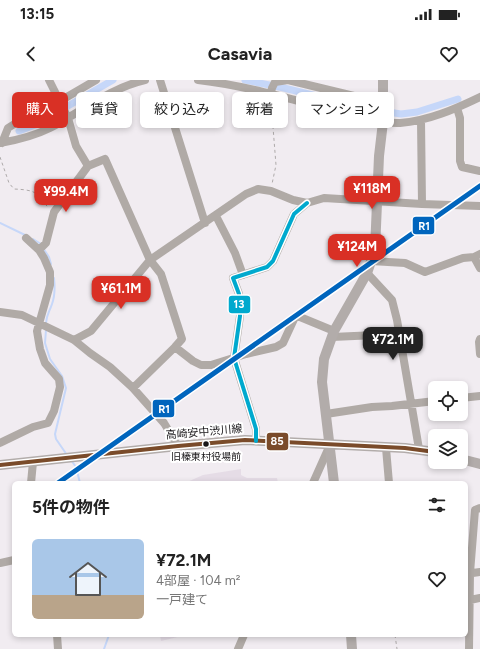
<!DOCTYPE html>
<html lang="ja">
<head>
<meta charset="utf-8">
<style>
  :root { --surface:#fff; --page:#f2f2f2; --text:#222; --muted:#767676; --accent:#d93025 }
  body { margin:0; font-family:Figtree,"Noto Sans JP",sans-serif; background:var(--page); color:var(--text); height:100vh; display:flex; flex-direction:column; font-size:15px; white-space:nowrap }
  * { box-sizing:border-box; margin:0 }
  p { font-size:13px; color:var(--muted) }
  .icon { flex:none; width:22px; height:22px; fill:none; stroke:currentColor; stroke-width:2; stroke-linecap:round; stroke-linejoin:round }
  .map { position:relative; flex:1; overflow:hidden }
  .panel { position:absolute; left:12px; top:401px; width:456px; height:156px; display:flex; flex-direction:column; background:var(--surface); border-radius:6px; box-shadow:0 2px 6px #0003 }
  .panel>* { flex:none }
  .top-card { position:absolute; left:12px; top:12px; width:456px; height:36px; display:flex; gap:8px }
  .fabs { position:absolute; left:428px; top:301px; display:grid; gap:8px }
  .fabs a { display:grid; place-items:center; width:40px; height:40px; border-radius:6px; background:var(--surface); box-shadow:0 2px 6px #0003; font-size:20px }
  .price { position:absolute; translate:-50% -34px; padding:0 9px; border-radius:8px; background:var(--accent); color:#fff; font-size:13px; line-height:26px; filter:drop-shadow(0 1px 2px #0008) }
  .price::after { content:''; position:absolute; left:50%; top:24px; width:12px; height:9px; margin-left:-6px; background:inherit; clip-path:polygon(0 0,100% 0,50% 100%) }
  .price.selected { background:#222; color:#fff }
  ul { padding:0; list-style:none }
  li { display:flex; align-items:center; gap:12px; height:100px; padding:0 20px }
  li span { display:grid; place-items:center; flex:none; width:112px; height:80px; border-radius:6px; color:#555 }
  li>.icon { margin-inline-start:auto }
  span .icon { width:48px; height:48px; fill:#fffc; stroke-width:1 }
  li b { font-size:17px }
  h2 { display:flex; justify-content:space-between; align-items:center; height:48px; padding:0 20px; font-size:17px }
  .chip { padding:0 14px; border-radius:6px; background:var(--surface); box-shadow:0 2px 6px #0003; font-size:14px; line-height:36px }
  .chip.selected { background:var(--accent); color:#fff }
  .status { display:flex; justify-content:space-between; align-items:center; height:28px; padding:0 20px; background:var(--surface); direction:ltr }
  .status svg { height:11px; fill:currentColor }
  header { display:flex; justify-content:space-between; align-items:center; height:52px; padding:0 20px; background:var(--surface); font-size:18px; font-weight:700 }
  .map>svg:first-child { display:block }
  .built { fill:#e5dce6 }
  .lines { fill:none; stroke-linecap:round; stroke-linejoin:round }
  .stream { stroke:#c6d7f9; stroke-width:2 }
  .canal { stroke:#c6d7f9; stroke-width:7 }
  .path { stroke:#aeaaaa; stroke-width:1; stroke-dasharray:3 3; stroke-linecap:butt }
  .minor { stroke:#b0aaa6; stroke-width:8 }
  .major { stroke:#b2acaa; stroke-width:10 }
  .bus-1-casing { stroke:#fff; stroke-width:7 }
  .bus-2-casing { stroke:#fff; stroke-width:7 }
  .bus-1 { stroke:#7a4b2a; stroke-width:4 }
  .bus-2 { stroke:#00a9ce; stroke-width:4 }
  .rail-1-casing { stroke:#fff; stroke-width:8 }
  .rail-1 { stroke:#0065bd; stroke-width:5 }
  .bus-dot { fill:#19171a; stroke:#fff; stroke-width:1.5 }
  .labels { text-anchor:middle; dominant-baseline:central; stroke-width:4; stroke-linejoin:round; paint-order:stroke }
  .bus-label { font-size:10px; fill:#19171a; stroke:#fff }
  .street-label { font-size:11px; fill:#19171a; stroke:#fff }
  .line-badge { stroke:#fff; stroke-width:1.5 }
  .badge-label { font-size:11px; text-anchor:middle; font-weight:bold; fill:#fff }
</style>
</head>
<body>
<div class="status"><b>13:15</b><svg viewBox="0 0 49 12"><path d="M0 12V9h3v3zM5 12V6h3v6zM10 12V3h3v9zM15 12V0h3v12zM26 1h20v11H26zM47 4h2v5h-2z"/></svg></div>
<header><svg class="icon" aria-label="back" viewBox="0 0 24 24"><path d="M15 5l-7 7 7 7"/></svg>Casavia<svg class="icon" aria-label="heart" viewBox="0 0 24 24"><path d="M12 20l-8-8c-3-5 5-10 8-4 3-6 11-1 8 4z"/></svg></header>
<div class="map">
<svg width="480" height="569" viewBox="0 0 480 569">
  <rect width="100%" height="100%" fill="#f1ecf1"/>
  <path class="built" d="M241,389v6l6,3h30l1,5h-93l18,-8z
    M160,555h26l-25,6z"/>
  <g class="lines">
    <path class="stream" d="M0,143l25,12
      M33,159l8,5
      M43,168l6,9 2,7
      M46,243c1,-10 3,-10 6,-19 3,-8 3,-17 2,-26
      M46,250l-1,13 5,16 12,17 4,12 -11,46 1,5 11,16
      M71,380l5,7 4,16
      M104,569l5,-14"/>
    <path class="canal" d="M245,0l39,8 85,21 32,5 16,-2 41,-13
      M19,51l16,-6 78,-45"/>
    <path class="path" d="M271,22l5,63 -4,19
      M0,77l9,26 5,6c19,1 24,2 34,19
      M395,555l2,14"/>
    <path class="minor" d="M49,0l19,38 8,28 12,20 17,-7 45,101 11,14 21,65 -7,8 -42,41
      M160,0l45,143
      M198,0c44,5 85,17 127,28 23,6 51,16 75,15 28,-2 55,-14 80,-26
      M271,13l1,-5 3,-6 13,-2 95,23
      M457,28l3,10v43l2,6 18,4
      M421,40l1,84
      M0,63c18,-3 34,-7 50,-15 31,-16 60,-40 95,-48
      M2,63l6,-15 11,-7 41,-20 36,-21
      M216,136l19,37 8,22
      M39,170l7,-7 8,-31 34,-46
      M474,177l6,11
      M371,181l34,2 20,9 38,-14 11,-1 6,-3
      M367,193l25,27 5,20 22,129
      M0,232l22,3 52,25 16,13 20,14 23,21 31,35 14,23
      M332,257l67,-3
      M480,259l-1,3 1,12
      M74,260l17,-9 59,-71 96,-66 12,-5 13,2 22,9 14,3 17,-5 98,6 58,2
      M175,267l18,14 8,4h10l35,-11 30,-7 7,-4 12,-26h5l34,14
      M461,318l19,-2
      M326,334l46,-7 20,-1 43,-5
      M256,361v-12l-22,-71 6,-42 -1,-22 -6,-16 34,-11 6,-6 21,-47 13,-11
      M0,363l33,-16 15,-4 6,-12 6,-24 -1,-8 -14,-16 -5,-14 -3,-18 13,-46v-13l-6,-14 -5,-8 -13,-12
      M386,368l3,35
      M31,403l2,-21
      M313,403l17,-38
      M0,483l14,-3
      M466,494l14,-2
      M470,520l10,-2
      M57,555l1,14
      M238,569l6,-14
      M469,569l1,-76 5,-63 5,-2"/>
    <path class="major" d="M461,379l19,5
      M0,385l178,-19 67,-6 160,8 30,4
      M334,403l-12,-101 2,-23 10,-28 33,-58 8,-23 4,-94 4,-34v-42
      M351,555l1,14"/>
    <defs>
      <path id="bus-1" d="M0,385l178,-19 67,-6 160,8 30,4"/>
      <path id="bus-2" d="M256,361v-12l-22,-71 6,-42 -1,-22 -6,-16 34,-11 6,-6 21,-47 13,-11"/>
    </defs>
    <use href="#bus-1" class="bus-1-casing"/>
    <use href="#bus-2" class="bus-2-casing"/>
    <use href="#bus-1" class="bus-1"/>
    <use href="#bus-2" class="bus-2"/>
    <defs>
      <path id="rail-1" d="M58,403l422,-297"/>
    </defs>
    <use href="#rail-1" class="rail-1-casing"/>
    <use href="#rail-1" class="rail-1"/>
  </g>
  <circle class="bus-dot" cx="206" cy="364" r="3.5"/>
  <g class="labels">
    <g class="bus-label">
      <text x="206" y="376">旧榛東村役場前</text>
    </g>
    <g class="street-label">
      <text transform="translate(204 352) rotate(-5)">高崎安中渋川線</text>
    </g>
  </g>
  <g class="line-badge">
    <rect x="412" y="136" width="23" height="19" rx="4" fill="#0065bd"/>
    <rect x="228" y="215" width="23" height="19" rx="4" fill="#00a9ce"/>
    <rect x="152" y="319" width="23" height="19" rx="4" fill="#0065bd"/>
    <rect x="266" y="352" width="23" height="19" rx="4" fill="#7a4b2a"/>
  </g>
  <g class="badge-label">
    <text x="424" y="150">R1</text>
    <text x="239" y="228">13</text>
    <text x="164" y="333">R1</text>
    <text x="277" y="365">85</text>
  </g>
</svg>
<div class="fabs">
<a><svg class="icon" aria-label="locate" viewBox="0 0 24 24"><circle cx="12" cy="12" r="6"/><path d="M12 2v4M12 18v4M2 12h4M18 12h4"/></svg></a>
<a><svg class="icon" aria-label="layers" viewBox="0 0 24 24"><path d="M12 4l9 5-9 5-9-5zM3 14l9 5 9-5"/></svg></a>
</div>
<b class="price" style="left:372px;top:130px">¥118M</b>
<b class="price" style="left:66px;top:133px">¥99.4M</b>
<b class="price" style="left:357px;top:188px">¥124M</b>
<b class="price" style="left:121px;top:230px">¥61.1M</b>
<b class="price selected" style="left:393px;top:281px">¥72.1M</b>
<div class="top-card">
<a class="chip selected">購入</a>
<a class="chip">賃貸</a>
<a class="chip">絞り込み</a>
<a class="chip">新着</a>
<a class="chip">マンション</a>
</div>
<section class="panel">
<h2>5件の物件<svg class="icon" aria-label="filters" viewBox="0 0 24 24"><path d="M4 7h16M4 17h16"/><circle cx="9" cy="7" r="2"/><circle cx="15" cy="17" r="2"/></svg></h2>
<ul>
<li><span style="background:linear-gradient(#a9c7e8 70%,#b9a48a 0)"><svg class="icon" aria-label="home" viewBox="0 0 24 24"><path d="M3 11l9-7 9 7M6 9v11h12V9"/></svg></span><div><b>¥72.1M</b><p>4部屋 · 104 m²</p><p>一戸建て</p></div><svg class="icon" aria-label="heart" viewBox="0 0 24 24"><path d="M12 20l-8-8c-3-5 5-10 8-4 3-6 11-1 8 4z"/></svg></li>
</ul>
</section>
</div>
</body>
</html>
